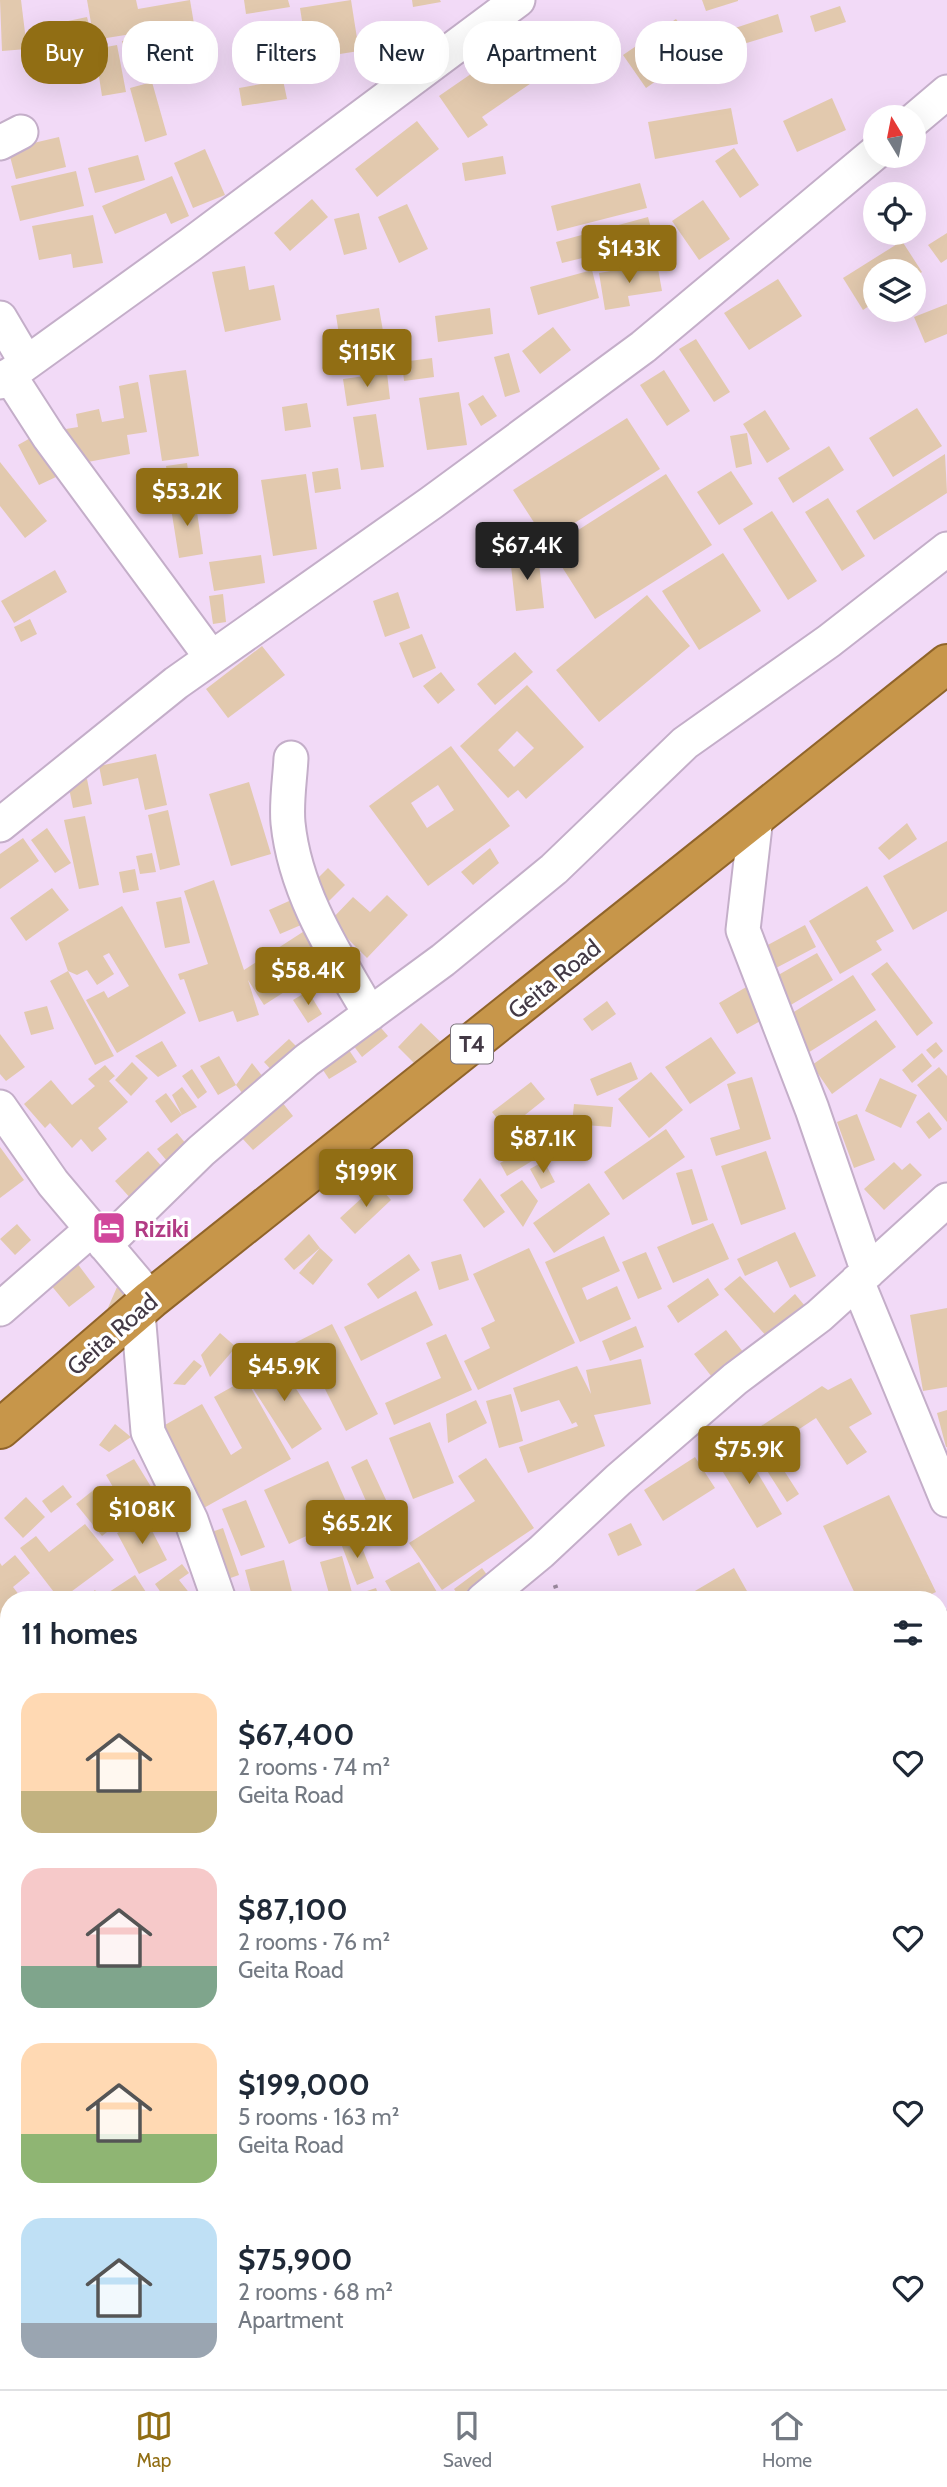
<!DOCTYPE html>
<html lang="en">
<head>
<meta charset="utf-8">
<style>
  :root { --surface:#fff; --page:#f6f6f7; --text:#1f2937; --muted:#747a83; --line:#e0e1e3; --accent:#916e14 }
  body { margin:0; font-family:Cabin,sans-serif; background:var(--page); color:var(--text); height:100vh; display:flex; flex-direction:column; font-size:26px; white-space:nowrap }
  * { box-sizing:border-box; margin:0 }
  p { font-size:23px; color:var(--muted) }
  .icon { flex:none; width:38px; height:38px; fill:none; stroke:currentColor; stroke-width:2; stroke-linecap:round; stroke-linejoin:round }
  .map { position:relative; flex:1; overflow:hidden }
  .drawer { position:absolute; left:0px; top:1591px; width:948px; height:800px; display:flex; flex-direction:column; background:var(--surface); border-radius:28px 28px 0 0; box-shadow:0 7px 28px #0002 }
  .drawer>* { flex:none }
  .banner { position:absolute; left:21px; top:21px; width:906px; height:63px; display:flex; gap:14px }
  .needle { width:46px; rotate:350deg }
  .controls { position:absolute; left:863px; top:105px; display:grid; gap:14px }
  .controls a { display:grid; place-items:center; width:63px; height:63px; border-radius:50%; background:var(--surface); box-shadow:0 7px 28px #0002; font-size:35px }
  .price { position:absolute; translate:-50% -60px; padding:0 16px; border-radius:7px; background:var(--accent); color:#fff; font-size:23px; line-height:46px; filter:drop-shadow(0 2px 4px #0008) }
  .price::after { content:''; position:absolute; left:50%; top:42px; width:21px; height:16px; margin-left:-10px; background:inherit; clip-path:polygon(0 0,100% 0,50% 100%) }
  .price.on { background:#222; color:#fff }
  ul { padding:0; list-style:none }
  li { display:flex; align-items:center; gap:21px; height:175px; padding:0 21px }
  li span { display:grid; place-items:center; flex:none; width:196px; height:140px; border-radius:21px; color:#555 }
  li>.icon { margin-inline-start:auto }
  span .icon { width:84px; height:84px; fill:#fffc; stroke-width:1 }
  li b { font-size:30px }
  h2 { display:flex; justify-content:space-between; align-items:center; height:84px; padding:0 21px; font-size:30px }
  .tag { padding:0 24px; border-radius:28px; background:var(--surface); box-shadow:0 7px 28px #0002; font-size:24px; line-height:63px }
  .tag.on { background:var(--accent); color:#fff }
  .tabs { display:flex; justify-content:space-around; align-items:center; height:98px; border-top:2px solid var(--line); background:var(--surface); font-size:19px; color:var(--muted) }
  .tabs a { display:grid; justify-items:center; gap:4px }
  .tabs .on { color:var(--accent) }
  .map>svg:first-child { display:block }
  .building { fill:#e2c9ae; fill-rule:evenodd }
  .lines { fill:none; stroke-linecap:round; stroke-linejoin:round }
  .minor-casing { stroke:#c4aec9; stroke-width:37 }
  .trunk-casing { stroke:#90642a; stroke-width:42 }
  .path { stroke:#9b8a9e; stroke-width:4.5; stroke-dasharray:3.5 5; stroke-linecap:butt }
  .minor { stroke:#fff; stroke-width:33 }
  .trunk { stroke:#c7964a; stroke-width:38 }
  .labels { text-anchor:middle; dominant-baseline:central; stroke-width:7; stroke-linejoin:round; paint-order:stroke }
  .shield { fill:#fff; stroke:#7b747d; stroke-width:2 }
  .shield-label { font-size:23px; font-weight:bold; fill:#433945 }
  .street-label { font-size:24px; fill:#433945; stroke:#fff }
  .hotel-label { font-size:24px; font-weight:bold; fill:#b23c85; stroke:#fff; text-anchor:start }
</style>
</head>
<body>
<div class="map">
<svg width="947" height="2389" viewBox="0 0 947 2389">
  <rect width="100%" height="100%" fill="#f2daf7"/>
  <path class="building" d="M0,0h21l6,49 -25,2z
    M87,0h49l2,9 52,-9 4,24 -100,16z
    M244,0h44l2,7 -44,7z
    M351,0l8,51 -51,8 -8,-51z
    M412,0h28l1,2 -28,5z
    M702,0h36v1l-32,10z
    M840,6l6,16 -31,10 -5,-16z
    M778,14l5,18 -43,13 -5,-17z
    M87,17l5,19 -57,12 -5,-19z
    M676,19l23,32 -53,37 -23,-33z
    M545,23l24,34 -87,60 6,8 -20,13 -29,-42z
    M168,33l3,18 -25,5 2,14 -20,3 -6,-32z
    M117,45l9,47 -24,4 -4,-26 -37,7 -4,-21z
    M283,80l4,19 -45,7 -3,-18z
    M152,82l15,53 -22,7 -15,-54z
    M832,98l14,32 -49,22 -14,-31z
    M731,108l7,36 -83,15 -7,-37z
    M417,121l22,28 -62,48 -22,-28z
    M59,137l7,30 -50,12 -8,-30z
    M734,148l25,37 -19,13 -25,-37z
    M205,149l20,46 -32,13 -19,-45z
    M138,155l7,25 -50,13 -7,-25z
    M503,156l3,18 -41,7 -3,-18z
    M76,171l8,35 -64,15 -9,-35z
    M172,176l17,40 -18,8 -5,-11 -51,21 -13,-28z
    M640,183l7,25 -90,23 -6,-25z
    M312,199l16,18 -38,34 -16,-18z
    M703,200l27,39 -31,21 -27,-39z
    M407,204l21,45 -29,14 -21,-46z
    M359,213l8,36 -23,6 -10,-36z
    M93,215l10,48 -30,5 -2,-14 -32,6 -7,-34z
    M648,217l9,34 -46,13 -4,-12 -45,11 -6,-21z
    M947,233v26l-6,4 -13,-18z
    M902,241l20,31 -8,6v-7h-39v31l-12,8 -20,-32z
    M657,263l5,28 -34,5 2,10 -25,4 -6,-37z
    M245,266l4,24 25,-5 7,35 -56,12 -13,-60z
    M592,270l7,28 -61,17 -8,-28z
    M778,279l24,37 -53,34 -25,-37z
    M947,304v30l-22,9 -11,-26z
    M379,308l4,23 -17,3 6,37 -27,4 -9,-60z
    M490,308l3,26 -55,8 -3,-26z
    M553,327l18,23 -31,24 -18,-23z
    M696,339l34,53 -16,10 -35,-53z
    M509,353l11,39 -15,5 -11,-40z
    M432,358l2,19 -30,4 -2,-19z
    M186,370l13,86 -37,5 -13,-86z
    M664,370l26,41 -23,15 -27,-41z
    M387,373l3,26 -43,7 -4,-27z
    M138,382l9,50 -20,3 3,19 -58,11 -6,-36 12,-2 -2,-13 23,-5 3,13 22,-4 -5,-32z
    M459,392l8,53 -40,5 -8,-52z
    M483,395l14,21 -16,10 -13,-22z
    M307,403l4,24 -26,4 -3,-24z
    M917,408l25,38 -49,31 -24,-39z
    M765,410l25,39 -23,14 -24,-39z
    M376,414l8,53 -23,3 -8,-53z
    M627,418l33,51 -114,72 -33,-51z
    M747,433l5,31 -16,4 -6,-32z
    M34,436l22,41 -17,8 -21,-40z
    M829,446l15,24 -51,33 -15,-25z
    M945,454l2,39 -73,47 -18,-29z
    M0,462l47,59 -22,17 -25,-32z
    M187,463l3,21 -21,3 -3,-21z
    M338,468l3,21 -26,4 -3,-21z
    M731,471l22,33 -34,21 -22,-33z
    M306,474l11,75 -44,7 -12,-76z
    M666,474l46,71 -117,74 -45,-71z
    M195,498l8,56 -24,4 -9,-56z
    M828,498l37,58 -23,15 -37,-59z
    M772,511l45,70 -29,19 -45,-71z
    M723,553l38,58 -62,39 -37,-59z
    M538,554l6,54 -28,3 -6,-54z
    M261,555l4,28 -51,8 -5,-29z
    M55,570l12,22 -53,31 -13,-22z
    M398,592l12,36 -25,9 -12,-36z
    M223,594l3,28 -13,2 -4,-28z
    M647,595l43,51 -91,76 -43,-52z
    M30,619l7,15 -16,8 -7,-15z
    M422,634l14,34 -23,10 -14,-35z
    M262,646l23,29 -57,43 -22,-29z
    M515,652l18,20 -38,33 -18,-21z
    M441,672l14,18 -17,14 -15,-18z
    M527,685l57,62 -58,52 -8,-9 -10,8 -48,-52zM517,731l17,17 -20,19 -16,-17z
    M451,746l59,80 -82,60 -59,-80zM438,785l16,25 -27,18 -16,-25z
    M156,754l11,51 -22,5 -7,-32 -35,8 -4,-20z
    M87,779l5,25 -19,4 -5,-25z
    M249,782l22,72 -40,12 -22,-72z
    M168,810l12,55 -20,5 -12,-55z
    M85,816l14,69 -20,4 -15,-69z
    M907,823l10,16 -28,21 -11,-12z
    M47,828l24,35 -16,10 -24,-33z
    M23,838l16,23 -39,28v-35z
    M947,841v70l-34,19 -30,-54z
    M490,848l9,15 -26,22 -12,-13z
    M152,853l4,19 -16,2 -4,-18z
    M328,868l17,17 -17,17 -17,-17z
    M135,869l4,21 -16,3 -4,-21z
    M214,880l30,90 65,-42 22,34 -67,43 -16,-25 11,35 -22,7 -4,-11 -34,11 -15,-43 -4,1 -2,-6 30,-10 -24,-73z
    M867,886l27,45 -18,10 6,9 -42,24 -31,-53z
    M52,888l17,22 -43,31 -16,-23z
    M387,895l21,20 -41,43 -37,-37 23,-24 17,15z
    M181,897l9,46 -25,5 -9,-46z
    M298,897l10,25 -28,12 -11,-24z
    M122,906l64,107 -69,40 -31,-53 18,-9 4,7 21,-12 -20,-33 -6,3 11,18 -17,11 -10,-15 -10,5 -9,-4 -10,-28z
    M805,925l11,22 -40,21 -12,-21z
    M817,953l16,27 -44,26 -16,-28z
    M887,962l46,61 -16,13 -46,-62z
    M68,971l46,85 -19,9 -45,-84z
    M853,975l23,35 -73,46 -22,-36z
    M748,986l18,32 -29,16 -18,-31z
    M308,991l14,23 -14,9 -15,-23z
    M607,1001l9,13 -24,17 -9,-12z
    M47,1006l7,23 -23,6 -7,-23z
    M876,1020l20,27 -64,47 -20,-29z
    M375,1021l13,15 -26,21 -12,-16z
    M421,1023l28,27 -24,24 -27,-27z
    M0,1034l25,33 -19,14 -6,-7z
    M711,1037l25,36 -46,31 -25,-37z
    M289,1039l13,13 -26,23 -12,-13z
    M162,1041l15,25 -19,11 -23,-21z
    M936,1042l7,9 -9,8 -8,-9z
    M345,1044l12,18 -28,17 -12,-18z
    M922,1053l10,13 -20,17 -10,-13z
    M219,1056l17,29 -18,10 -18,-29z
    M132,1062l16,16 -17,18 -16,-16z
    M631,1062l7,17 -41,17 -7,-17z
    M252,1063l15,19 -21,16 -10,-13z
    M105,1065l10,11 -6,5 19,21 -30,26 9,11 -15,13 -11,-13 -9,9 -22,-25 -5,5 -21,-24 27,-24 21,25 23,-19 -7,-7z
    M939,1067l8,9v46l-30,-37z
    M192,1069l15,23 -9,7 -16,-23z
    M651,1072l32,38 -34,28 -31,-39z
    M752,1077l19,62 -55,17 -6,-18 30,-9 -13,-45z
    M880,1078l37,17 -16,33 -36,-17z
    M531,1082l14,17 -39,31 -14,-18z
    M182,1087l15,20 -15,8 -10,-20z
    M166,1093l16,22 -11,8 -16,-22z
    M282,1102l11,14 -40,34 -12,-13z
    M574,1104l39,3 -2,20 -39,-3z
    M929,1112l13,17 -13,10 -13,-17z
    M857,1114l18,46 -21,8 -17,-46z
    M666,1129l19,28 -62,43 -19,-28z
    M177,1133l10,12 -20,16 -10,-12z
    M0,1147l24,33 -24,18z
    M525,1149l7,12 -25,15 -7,-13z
    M148,1151l17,19 -33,30 -17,-19z
    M766,1151l20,58 -45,16 -20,-59z
    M544,1161l11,21 -14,7 -11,-20z
    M894,1162l8,8 8,-7 12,12 -38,35 -20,-21z
    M692,1169l16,51 -16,5 -16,-52z
    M480,1178l25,34 -21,16 -21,-28z
    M522,1180l16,21 -15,26 -23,-32z
    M589,1183l21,31 -56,39 -21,-30z
    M377,1184l14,16 -36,34 -15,-16z
    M713,1223l16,36 -56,24 -16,-36z
    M17,1224l14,16 -16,15 -15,-16z
    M795,1232l21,44 -26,12 -13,-27 -32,15 -8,-17z
    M309,1234l11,14 -26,22 -10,-11z
    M604,1236l16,35 -38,17 5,12 30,-14 14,33 -51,23 -35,-80z
    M320,1248l13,12 -20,25 -14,-12z
    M529,1248l46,95 -97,47 -14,-29 26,-13 -9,-20 14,-7 -22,-47z
    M646,1252l16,37 -24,10 -16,-37z
    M409,1254l11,16 -42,29 -11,-15z
    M461,1254l8,26 -30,10 -8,-28z
    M77,1263l18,24 -26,20 -19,-23z
    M740,1276l34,37 21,-19 10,12 -36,33 -45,-50z
    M708,1278l11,17 -41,28 -11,-17z
    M117,1287l16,7 -29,23z
    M416,1291l17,34 -72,36 -17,-34z
    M947,1308v79l-24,4 -13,-76z
    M332,1324l46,90 -32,17 -31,-62 -22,11 -14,-29z
    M636,1326l8,21 -34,14 -8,-20z
    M726,1330l21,27 -32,24 -21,-27z
    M220,1333l16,14 -26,30 -9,-22z
    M446,1334l26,56 -78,35 -9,-22 56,-25 -15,-35z
    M275,1356l47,73 -30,20 -47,-73z
    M641,1359l10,45 -57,11 11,31 -77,27 -9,-26 59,-21 -2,-4 -4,2 -13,-24 -38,12 -8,-24 64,-22 14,28 -5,-24z
    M194,1360l8,6 -17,19 -12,-1z
    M851,1378l21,36 -23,13 18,25 -20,13 -31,-47 -47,31 -14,-19 67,-44 6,4z
    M246,1379l45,80 -89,50 -46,-79 46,-26 29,51 11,-7 -28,-51z
    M511,1394l12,47 -24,7 -13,-47z
    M476,1400l11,23 -39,20 -2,-29z
    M947,1410v37h-1l-9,-34z
    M430,1422l24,61 -41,16 -24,-61z
    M115,1424l16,13 -22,15 -10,-7z
    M741,1445l41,69 -25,14 -42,-69z
    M695,1457l20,31 -52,33 -19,-31z
    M486,1458l48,70 -92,62 -33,-47 66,-42 -17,-25z
    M776,1458l23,36 -12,8 -23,-36z
    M134,1459l27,44 -16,10 -16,-26 -12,7 -11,-19z
    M367,1459l20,43 -17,8 -19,-43z
    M328,1461l24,54 -63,29 -25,-54z
    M63,1485l9,12 -21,16 -9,-12z
    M96,1488l26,32 -20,16 -26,-32z
    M889,1495l47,97 -17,8h-61l-35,-74z
    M26,1497l19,20 -22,21 -19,-20z
    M246,1500l19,47 -24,9 -19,-47z
    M146,1519l21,41 -28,14 -22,-41z
    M377,1520l4,12 -18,5 -4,-11z
    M631,1523l11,22 -24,11 -10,-22z
    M85,1524l29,36 -54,40 -40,-52 16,-12 13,16z
    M223,1528l16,47 -20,7 -16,-47z
    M357,1535l17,43 -17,7 -17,-44z
    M15,1555l15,18 -17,14 10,13h-14v15l-9,7v-59l2,3z
    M342,1556l12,44h-32l8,-3 -10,-35z
    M284,1560l10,40h-41l-8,-30z
    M419,1562l18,30 -13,8h-28l-11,-19z
    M182,1564l7,9 -10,7 12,15 -6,5h-19l-11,-16z
    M482,1568l8,11 -28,21 -8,-11z
    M734,1568l18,32h-68l-1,-2z
    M135,1575l16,25h-41l-4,-6z
    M376,1588l4,12h-17l-2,-7z
    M95,1590l8,10h-21z
    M9,1636v37l-9,-10v-19z
    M947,1667v34l-3,2 -4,-6v-26z
    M5,1694l4,7v48l-9,5v-57z
    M946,1752l1,2v33l-7,-14v-18z
    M9,1773v29l-9,5v-29z
    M940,1785l7,13v11l-7,3z
    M9,1868v21l-9,-17z
    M947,1917v24l-7,2v-23z
    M9,1958v56l-9,4v-56z
    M947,1970v25h-1l-5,-24z
    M947,1997v11l-7,2v-12z
    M9,2038v68l-5,1 -4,-21v-47z
    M941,2084l6,27v20l-7,2z
    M9,2156v70l-9,-22v-44z
    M947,2170v29h-1l-6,-27z
    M0,2214l9,24 -9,5z
    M947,2215v21l-7,1v-21z
    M947,2293v21l-7,2v-21z
    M2,2326l7,11v29l-9,5z
    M941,2374l4,15h-29l-2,-7h26z
    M267,2382h57l-12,7h-40z
    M391,2382h16l5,7h-33z
    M440,2382h40l3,5 -55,2z
    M610,2382h16l3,7h-36z
    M703,2382h17l-13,7z
    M757,2382h44l2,7h-64v-2z
    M839,2382l1,7h-23l-1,-4z
    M881,2382h20l2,7h-20z"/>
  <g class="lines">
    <defs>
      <path id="minor" d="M914,120l33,-28
        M0,143l21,-11
        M0,318l26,44
        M9,375l40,62 162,220
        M0,382l190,-137 328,-245
        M291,758c-1,21 -5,44 -3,65 7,70 47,131 82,191
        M756,817l-13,113 69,179 56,163
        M0,825l176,-142 255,-180 212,-156 232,-194
        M0,1107l53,76 98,116
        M105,1245l96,-94 106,-91 136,-100 111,-91 131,-126 144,-102 118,-92
        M857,1281l90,219
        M0,1309l92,-80
        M138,1312l10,120 43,88 28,80
        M483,1600l58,-48 77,-72 117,-101 84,-63 128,-116
        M940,1633l7,-5
        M0,1927l9,-5
        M7,2389l11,-7"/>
      <path id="trunk" d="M0,1429l151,-130 796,-635"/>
    </defs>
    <use href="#minor" class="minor-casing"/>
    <use href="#trunk" class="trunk-casing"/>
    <path class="path" d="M555,1585l5,15
      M909,2382l2,7"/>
    <use href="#minor" class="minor"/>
    <use href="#trunk" class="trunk"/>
  </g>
  <defs>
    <symbol id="hotel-square" viewBox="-11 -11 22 22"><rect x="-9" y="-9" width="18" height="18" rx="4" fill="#d1479c" stroke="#fff"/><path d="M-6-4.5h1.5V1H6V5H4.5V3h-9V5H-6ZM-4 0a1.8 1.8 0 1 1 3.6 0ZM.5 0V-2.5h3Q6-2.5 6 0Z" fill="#fff"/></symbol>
  </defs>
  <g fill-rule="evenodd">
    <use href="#hotel-square" x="90" y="1209" width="38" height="38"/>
  </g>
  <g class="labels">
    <rect class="shield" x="451" y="1024.5" width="42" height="39" rx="5"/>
    <g class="shield-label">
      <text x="472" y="1044">T4</text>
    </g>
    <g class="street-label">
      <text transform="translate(554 979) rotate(-39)">Geita Road</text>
      <text transform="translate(112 1334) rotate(-41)">Geita Road</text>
    </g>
    <g class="hotel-label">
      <text x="134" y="1228">Riziki</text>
    </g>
  </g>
</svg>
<div class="controls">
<a><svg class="needle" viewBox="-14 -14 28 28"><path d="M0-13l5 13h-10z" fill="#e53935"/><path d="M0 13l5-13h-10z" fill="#747a83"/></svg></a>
<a><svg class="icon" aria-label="locate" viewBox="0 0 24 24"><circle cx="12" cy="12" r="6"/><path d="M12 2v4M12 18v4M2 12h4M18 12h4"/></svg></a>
<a><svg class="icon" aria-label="layers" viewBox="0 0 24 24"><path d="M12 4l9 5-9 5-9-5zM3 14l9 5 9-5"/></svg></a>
</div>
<b class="price" style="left:629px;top:285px">$143K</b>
<b class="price" style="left:367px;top:389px">$115K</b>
<b class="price" style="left:187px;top:528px">$53.2K</b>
<b class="price on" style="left:527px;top:582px">$67.4K</b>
<b class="price" style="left:308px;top:1007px">$58.4K</b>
<b class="price" style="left:543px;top:1175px">$87.1K</b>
<b class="price" style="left:366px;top:1209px">$199K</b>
<b class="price" style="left:284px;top:1403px">$45.9K</b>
<b class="price" style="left:749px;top:1486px">$75.9K</b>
<b class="price" style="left:142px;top:1546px">$108K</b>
<b class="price" style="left:357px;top:1560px">$65.2K</b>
<div class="banner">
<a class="tag on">Buy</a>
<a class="tag">Rent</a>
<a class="tag">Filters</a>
<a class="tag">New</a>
<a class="tag">Apartment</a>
<a class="tag">House</a>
</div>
<section class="drawer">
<h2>11 homes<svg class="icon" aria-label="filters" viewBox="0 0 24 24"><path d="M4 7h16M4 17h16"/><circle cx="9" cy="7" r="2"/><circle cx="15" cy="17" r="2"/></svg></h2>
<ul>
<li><span style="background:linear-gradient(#ffd9b3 70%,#c2b280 0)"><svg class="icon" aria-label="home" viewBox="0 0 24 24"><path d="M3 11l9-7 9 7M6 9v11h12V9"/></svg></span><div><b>$67,400</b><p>2 rooms · 74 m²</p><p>Geita Road</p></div><svg class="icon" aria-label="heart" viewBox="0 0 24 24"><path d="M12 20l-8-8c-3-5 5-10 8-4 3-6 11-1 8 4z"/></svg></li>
<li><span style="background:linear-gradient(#f6c9c9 70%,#7fa58c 0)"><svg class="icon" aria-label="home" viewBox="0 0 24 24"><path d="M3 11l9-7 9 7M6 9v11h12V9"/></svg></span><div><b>$87,100</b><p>2 rooms · 76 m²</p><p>Geita Road</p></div><svg class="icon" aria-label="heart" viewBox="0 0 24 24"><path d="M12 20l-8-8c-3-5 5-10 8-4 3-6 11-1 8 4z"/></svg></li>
<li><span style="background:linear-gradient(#ffd9b3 65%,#8fb573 0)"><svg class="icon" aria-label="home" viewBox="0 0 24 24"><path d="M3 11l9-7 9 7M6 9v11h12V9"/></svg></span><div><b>$199,000</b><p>5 rooms · 163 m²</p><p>Geita Road</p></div><svg class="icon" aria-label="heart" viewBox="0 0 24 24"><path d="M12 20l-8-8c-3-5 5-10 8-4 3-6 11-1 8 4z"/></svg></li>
<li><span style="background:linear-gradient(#bfe0f5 75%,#9aa5b1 0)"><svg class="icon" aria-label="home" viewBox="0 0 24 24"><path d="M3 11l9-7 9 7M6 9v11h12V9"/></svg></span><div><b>$75,900</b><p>2 rooms · 68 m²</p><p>Apartment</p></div><svg class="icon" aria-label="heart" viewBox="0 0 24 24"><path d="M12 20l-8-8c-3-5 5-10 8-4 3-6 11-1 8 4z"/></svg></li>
</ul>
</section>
</div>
<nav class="tabs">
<a class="on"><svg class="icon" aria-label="map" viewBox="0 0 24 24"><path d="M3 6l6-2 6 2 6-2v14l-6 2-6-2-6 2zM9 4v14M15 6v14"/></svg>Map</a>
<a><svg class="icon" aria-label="saved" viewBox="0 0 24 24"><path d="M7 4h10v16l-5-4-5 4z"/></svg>Saved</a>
<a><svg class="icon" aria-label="home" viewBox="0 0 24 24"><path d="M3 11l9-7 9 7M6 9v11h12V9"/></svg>Home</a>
</nav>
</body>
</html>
